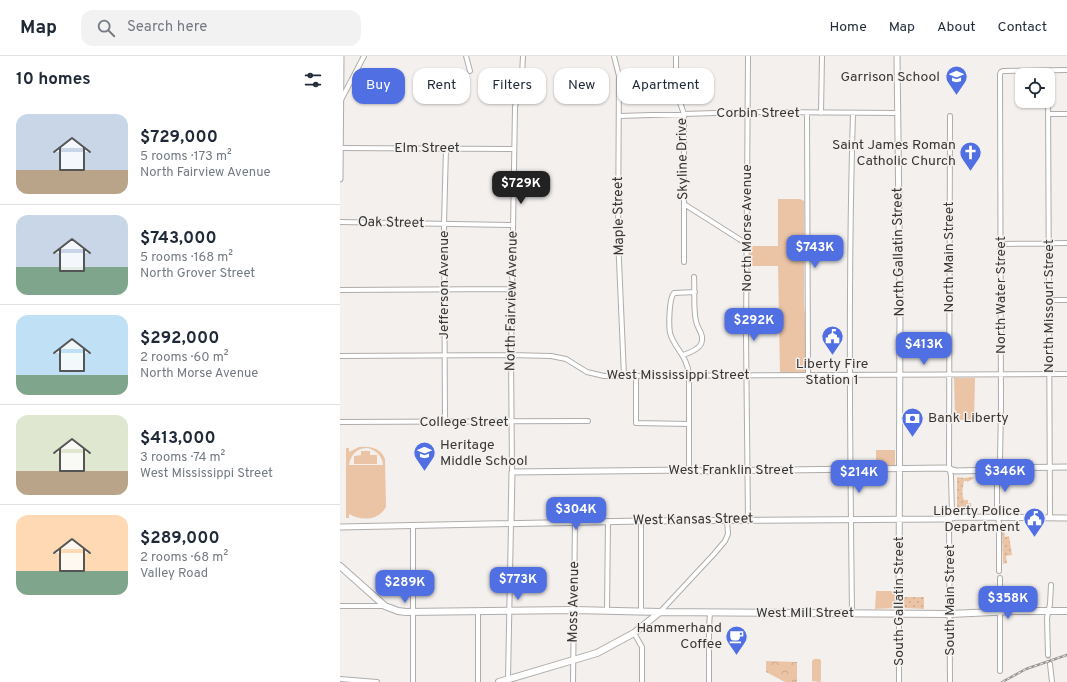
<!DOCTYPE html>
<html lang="en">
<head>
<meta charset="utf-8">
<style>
  :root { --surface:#fff; --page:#f2f2f3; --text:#1f2937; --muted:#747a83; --line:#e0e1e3; --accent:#4f6fe3 }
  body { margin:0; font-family:Overpass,sans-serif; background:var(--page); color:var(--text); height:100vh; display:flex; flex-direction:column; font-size:15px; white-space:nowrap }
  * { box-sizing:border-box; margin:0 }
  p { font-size:13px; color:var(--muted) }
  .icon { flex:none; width:22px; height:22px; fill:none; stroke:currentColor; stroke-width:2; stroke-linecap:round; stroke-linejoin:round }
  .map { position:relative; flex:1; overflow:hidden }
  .side { display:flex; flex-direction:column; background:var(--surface); width:340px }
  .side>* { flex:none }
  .banner { position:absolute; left:12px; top:12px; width:380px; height:36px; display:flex; gap:8px }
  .buttons { position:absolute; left:675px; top:12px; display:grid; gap:8px }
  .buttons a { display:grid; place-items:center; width:40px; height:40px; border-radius:8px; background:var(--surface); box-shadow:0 1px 3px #0004; font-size:20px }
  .price { position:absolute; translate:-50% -34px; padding:0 9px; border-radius:8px; background:var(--accent); color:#fff; font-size:13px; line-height:26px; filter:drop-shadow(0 1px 2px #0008) }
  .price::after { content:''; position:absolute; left:50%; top:24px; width:12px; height:9px; margin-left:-6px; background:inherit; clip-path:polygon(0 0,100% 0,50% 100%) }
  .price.selected { background:#222; color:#fff }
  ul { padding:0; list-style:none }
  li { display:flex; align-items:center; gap:12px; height:100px; padding:0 16px }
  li+li { border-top:1px solid var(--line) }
  li span { display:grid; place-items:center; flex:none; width:112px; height:80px; border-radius:12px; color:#555 }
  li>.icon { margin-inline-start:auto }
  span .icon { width:48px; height:48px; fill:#fffc; stroke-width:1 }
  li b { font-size:17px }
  h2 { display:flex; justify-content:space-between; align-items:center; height:48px; padding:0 16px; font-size:17px }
  .tag { padding:0 14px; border-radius:12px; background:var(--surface); box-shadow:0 1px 3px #0004; font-size:14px; line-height:36px }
  .tag.selected { background:var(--accent); color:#fff }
  header { display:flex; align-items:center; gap:24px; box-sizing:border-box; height:56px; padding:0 20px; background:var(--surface); border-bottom:1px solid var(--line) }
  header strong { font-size:19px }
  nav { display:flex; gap:22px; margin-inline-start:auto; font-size:14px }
  .search { width:280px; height:36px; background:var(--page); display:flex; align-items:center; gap:10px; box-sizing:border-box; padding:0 14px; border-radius:12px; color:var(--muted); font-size:15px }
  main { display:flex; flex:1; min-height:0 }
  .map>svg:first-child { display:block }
  .grass { fill:url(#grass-dots) }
  .forest { fill:url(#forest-crowns) }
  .green { fill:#ebc4a6; fill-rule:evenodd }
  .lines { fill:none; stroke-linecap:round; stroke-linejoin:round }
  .minor-tunnel { stroke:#cecbc9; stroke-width:4; stroke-dasharray:4 2; stroke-linecap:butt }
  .minor-casing { stroke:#afadab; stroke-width:6 }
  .tertiary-casing { stroke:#afadab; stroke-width:7 }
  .secondary-casing { stroke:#afadab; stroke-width:8 }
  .minor { stroke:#fff; stroke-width:4 }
  .tertiary { stroke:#fff; stroke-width:5 }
  .secondary { stroke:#fff; stroke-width:6 }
  .rail-casing { stroke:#999795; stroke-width:2.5 }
  .rail { stroke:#f3f0ee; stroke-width:1; stroke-dasharray:3; stroke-linecap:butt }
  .labels { text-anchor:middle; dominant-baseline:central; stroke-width:3; stroke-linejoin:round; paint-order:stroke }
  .poi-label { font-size:14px; fill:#383736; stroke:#f3f0ee; text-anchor:end }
  .street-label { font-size:14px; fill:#383736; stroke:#f3f0ee }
</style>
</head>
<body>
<header>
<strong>Map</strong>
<div class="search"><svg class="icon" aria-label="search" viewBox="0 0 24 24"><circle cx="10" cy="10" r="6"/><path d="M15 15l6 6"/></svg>Search here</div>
<nav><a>Home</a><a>Map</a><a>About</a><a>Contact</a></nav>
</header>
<main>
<section class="side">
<h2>10 homes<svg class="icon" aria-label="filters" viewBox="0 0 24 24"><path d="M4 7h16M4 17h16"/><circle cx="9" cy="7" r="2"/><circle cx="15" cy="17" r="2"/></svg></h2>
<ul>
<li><span style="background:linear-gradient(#c9d6e8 70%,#b9a48a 0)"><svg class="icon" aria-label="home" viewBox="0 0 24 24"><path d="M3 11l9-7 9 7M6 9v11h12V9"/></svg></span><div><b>$729,000</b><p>5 rooms · 173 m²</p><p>North Fairview Avenue</p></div></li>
<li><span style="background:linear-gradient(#c9d6e8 65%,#7fa58c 0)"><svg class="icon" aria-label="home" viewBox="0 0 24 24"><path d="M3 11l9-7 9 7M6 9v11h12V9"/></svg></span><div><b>$743,000</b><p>5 rooms · 168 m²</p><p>North Grover Street</p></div></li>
<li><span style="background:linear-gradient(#bfe0f5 75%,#7fa58c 0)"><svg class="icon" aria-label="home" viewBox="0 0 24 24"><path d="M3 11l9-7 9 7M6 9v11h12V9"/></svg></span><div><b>$292,000</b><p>2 rooms · 60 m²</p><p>North Morse Avenue</p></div></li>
<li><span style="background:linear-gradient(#dfe7d0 70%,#b9a48a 0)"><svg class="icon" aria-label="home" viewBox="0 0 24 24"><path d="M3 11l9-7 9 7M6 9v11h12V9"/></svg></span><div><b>$413,000</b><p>3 rooms · 74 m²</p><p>West Mississippi Street</p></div></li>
<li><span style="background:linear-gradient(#ffd9b3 70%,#7fa58c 0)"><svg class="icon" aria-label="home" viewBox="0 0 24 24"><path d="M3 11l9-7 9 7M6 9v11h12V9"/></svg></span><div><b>$289,000</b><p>2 rooms · 68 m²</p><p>Valley Road</p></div></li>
</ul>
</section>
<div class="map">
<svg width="727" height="626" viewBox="0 0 727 626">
  <defs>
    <pattern id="grass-dots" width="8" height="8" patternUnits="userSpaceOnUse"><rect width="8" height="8" fill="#ebc4a6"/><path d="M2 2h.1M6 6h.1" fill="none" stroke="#caa990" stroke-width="1.8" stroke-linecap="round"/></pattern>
    <pattern id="forest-crowns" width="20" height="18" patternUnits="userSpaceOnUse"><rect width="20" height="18" fill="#ebc4a6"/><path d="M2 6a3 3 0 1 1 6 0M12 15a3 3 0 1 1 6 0" fill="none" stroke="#caa990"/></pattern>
  </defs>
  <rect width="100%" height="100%" fill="#f3f0ee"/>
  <path class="grass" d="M617,421l7,1 10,-1 -1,2 -6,3v-1h-3c-1,6 -3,13 0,19h4v3h3l1,8h-15z
    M662,474h2l1,7 4,-1 3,19 -6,1 1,7 -4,1z
    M562,541h22v12l-19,-1 -4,-3z"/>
  <path class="forest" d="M426,605l31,1v20h-12l-19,-10z"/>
  <path class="green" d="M438,143h22l4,2v105l2,16v47l-2,4h-24l-2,-107h-28v-20h28z
    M614,322h21l-1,42h-19z
    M19,391c11,-1 22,1 26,12l1,48c-8,14 -24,14 -37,7v4h-3v-70h3v4zM28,392c9,3 14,8 15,17h-34c2,-11 8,-17 19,-17z
    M536,394h19v16l-19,1z
    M21,395h9v4h7v9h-23v-8l7,-1z
    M536,535h21v13l-2,4 -20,1z
    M474,603h6l1,2v20l-1,1 -8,-1v-20z"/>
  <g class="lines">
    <path class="minor-tunnel" d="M708,599l2,9"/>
    <defs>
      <path id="minor" d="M126,0l4,15
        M274,0l5,20 -1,161 6,139
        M336,0v35l8,23v148
        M708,38l2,424
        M1,44l23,-44
        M467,57l1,261
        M481,57l1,-57
        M708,58h19
        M279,60l129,-4 150,1
        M0,92l174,1
        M344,148l63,40
        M0,166l173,3
        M661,188l66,-1
        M0,234l173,-1
        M709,244h18
        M343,299c6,-2 15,-5 18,-11 4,-10 -4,-15 -5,-23 -3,-13 -1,-31 -2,-44
        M0,300l171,-1 40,1 15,3 21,13 17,4 463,-2
        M296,320v47l53,1
        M0,366l248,-1
        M105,366l-1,-198 2,-76
        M349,414v-95c-2,-19 -12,-24 -18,-39 -3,-7 -2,-38 3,-43l21,-1
        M172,416l-1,-117 4,-248 7,-31 1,-20
        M408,464l-2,-184 2,-280
        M301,465v90
        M659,515v-48l-2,-12v-37l3,-15 1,-52 -1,-333 1,-2 2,-1 64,-1
        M660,522v93
        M0,550h45
        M267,554l1,-89
        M320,556l54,-58 11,-13 3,-7 -1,-14
        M512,557c-2,-167 -4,-333 1,-500
        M294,577l8,14v35
        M708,599l-1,-37 3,-14 1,-19
        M710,608l2,18
        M0,623l37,3
        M168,623l3,-156
        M73,626v-157
        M138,626v-71
        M233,626l2,-160
        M369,626v-54l1,-16
        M559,626v-69
        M610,626l-1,-158 3,-11 -1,-37 -2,-11 1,-349"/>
      <path id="tertiary" d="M557,0l3,244 -1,313
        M0,123l1,-123
        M171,467l1,-51 177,-2 14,1 242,-3 11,3 39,-1 9,-2 63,-1
        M0,471l301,-6 303,-2 13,-2 110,1"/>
      <path id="secondary" d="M0,510l45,40 13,5 8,1 168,-2 86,2 290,2 65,-3h52
        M159,626l98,-29 37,-20 26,-21"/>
    </defs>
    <use href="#minor" class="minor-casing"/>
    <use href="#tertiary" class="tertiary-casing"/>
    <use href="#secondary" class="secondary-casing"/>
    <use href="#minor" class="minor"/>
    <use href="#tertiary" class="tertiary"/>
    <use href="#secondary" class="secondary"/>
    <defs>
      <path id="rail" d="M662,626l24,-13 41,-14"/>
    </defs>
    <use href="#rail" class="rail-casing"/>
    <use href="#rail" class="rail"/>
  </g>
  <defs>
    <symbol id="school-pin" viewBox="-11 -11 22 30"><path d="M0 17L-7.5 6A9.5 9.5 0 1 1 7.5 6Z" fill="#4f6fe3" stroke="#f3f0ee"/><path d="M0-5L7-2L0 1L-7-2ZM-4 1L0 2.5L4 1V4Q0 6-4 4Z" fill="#fff"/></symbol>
    <symbol id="church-pin" viewBox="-11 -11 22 30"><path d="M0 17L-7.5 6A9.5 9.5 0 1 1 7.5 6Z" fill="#4f6fe3" stroke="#f3f0ee"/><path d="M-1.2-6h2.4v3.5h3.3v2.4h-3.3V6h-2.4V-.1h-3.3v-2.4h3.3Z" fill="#fff"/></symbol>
    <symbol id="civic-pin" viewBox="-11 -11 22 30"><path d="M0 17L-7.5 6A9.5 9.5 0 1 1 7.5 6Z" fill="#4f6fe3" stroke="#f3f0ee"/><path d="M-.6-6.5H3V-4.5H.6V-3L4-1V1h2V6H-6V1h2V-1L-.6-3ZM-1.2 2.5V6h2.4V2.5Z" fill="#fff"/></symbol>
    <symbol id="bank-pin" viewBox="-11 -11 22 30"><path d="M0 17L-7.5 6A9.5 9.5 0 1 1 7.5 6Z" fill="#4f6fe3" stroke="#f3f0ee"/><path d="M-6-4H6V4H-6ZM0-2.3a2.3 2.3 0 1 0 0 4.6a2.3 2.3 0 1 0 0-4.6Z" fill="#fff"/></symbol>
    <symbol id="cafe-pin" viewBox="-11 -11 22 30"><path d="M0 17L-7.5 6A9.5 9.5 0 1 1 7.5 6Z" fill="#4f6fe3" stroke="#f3f0ee"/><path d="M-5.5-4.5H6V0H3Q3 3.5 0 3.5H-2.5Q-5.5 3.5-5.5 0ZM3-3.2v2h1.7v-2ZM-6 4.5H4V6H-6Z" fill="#fff"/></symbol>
  </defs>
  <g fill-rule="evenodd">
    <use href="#school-pin" x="604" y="8" width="25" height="34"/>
    <use href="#church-pin" x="618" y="84" width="25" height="34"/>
    <use href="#civic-pin" x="480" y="268" width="25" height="34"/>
    <use href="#bank-pin" x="560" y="350" width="25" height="34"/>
    <use href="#school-pin" x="72" y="384" width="25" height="34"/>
    <use href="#civic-pin" x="682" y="450" width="25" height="34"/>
    <use href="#cafe-pin" x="384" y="568" width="25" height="34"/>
  </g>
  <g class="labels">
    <g class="poi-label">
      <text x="600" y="21">Garrison School</text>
      <text x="616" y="89">Saint James Roman<tspan x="616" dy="16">Catholic Church</tspan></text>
      <text x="492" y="308" text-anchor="middle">Liberty Fire<tspan x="492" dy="16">Station 1</tspan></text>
      <text x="588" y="362" text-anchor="start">Bank Liberty</text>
      <text x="100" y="389" text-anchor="start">Heritage<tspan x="100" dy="16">Middle School</tspan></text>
      <text x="680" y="455">Liberty Police<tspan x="680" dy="16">Department</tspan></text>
      <text x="382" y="572">Hammerhand<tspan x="382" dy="16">Coffee</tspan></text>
    </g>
    <g class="street-label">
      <text x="418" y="57">Corbin Street</text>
      <text x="87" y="92">Elm Street</text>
      <text transform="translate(343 103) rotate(-91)">Skyline Drive</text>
      <text transform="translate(279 160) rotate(-91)">Maple Street</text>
      <text transform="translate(51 167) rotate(1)">Oak Street</text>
      <text transform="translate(407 172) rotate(-90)">North Morse Avenue</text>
      <text transform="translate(559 196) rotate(-91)">North Gallatin Street</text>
      <text transform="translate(609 201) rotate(-90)">North Main Street</text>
      <text transform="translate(104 229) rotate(-90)">Jefferson Avenue</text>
      <text transform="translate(661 239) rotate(-90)">North Water Street</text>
      <text transform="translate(172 245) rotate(-89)">North Fairview Avenue</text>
      <text transform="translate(709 250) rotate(-90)">North Missouri Street</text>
      <text x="338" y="319">West Mississippi Street</text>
      <text x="124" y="366">College Street</text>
      <text x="391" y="414">West Franklin Street</text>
      <text transform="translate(353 464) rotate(-1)">West Kansas Street</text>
      <text transform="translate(610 544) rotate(-90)">South Main Street</text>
      <text transform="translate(559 545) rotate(-90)">South Gallatin Street</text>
      <text transform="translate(234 546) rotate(-89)">Moss Avenue</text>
      <text x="465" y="557">West Mill Street</text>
    </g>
  </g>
</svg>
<div class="buttons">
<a><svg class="icon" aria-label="locate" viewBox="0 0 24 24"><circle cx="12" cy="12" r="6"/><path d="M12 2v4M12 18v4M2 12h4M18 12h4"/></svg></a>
</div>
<b class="price selected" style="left:181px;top:149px">$729K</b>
<b class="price" style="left:475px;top:213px">$743K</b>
<b class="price" style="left:414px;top:286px">$292K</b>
<b class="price" style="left:584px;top:310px">$413K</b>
<b class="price" style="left:665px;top:437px">$346K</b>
<b class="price" style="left:519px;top:438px">$214K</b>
<b class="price" style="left:236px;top:475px">$304K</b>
<b class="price" style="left:178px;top:545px">$773K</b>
<b class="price" style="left:65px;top:548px">$289K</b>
<b class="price" style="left:668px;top:564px">$358K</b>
<div class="banner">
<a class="tag selected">Buy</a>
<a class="tag">Rent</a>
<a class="tag">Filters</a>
<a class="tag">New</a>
<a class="tag">Apartment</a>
</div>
</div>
</main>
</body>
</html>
